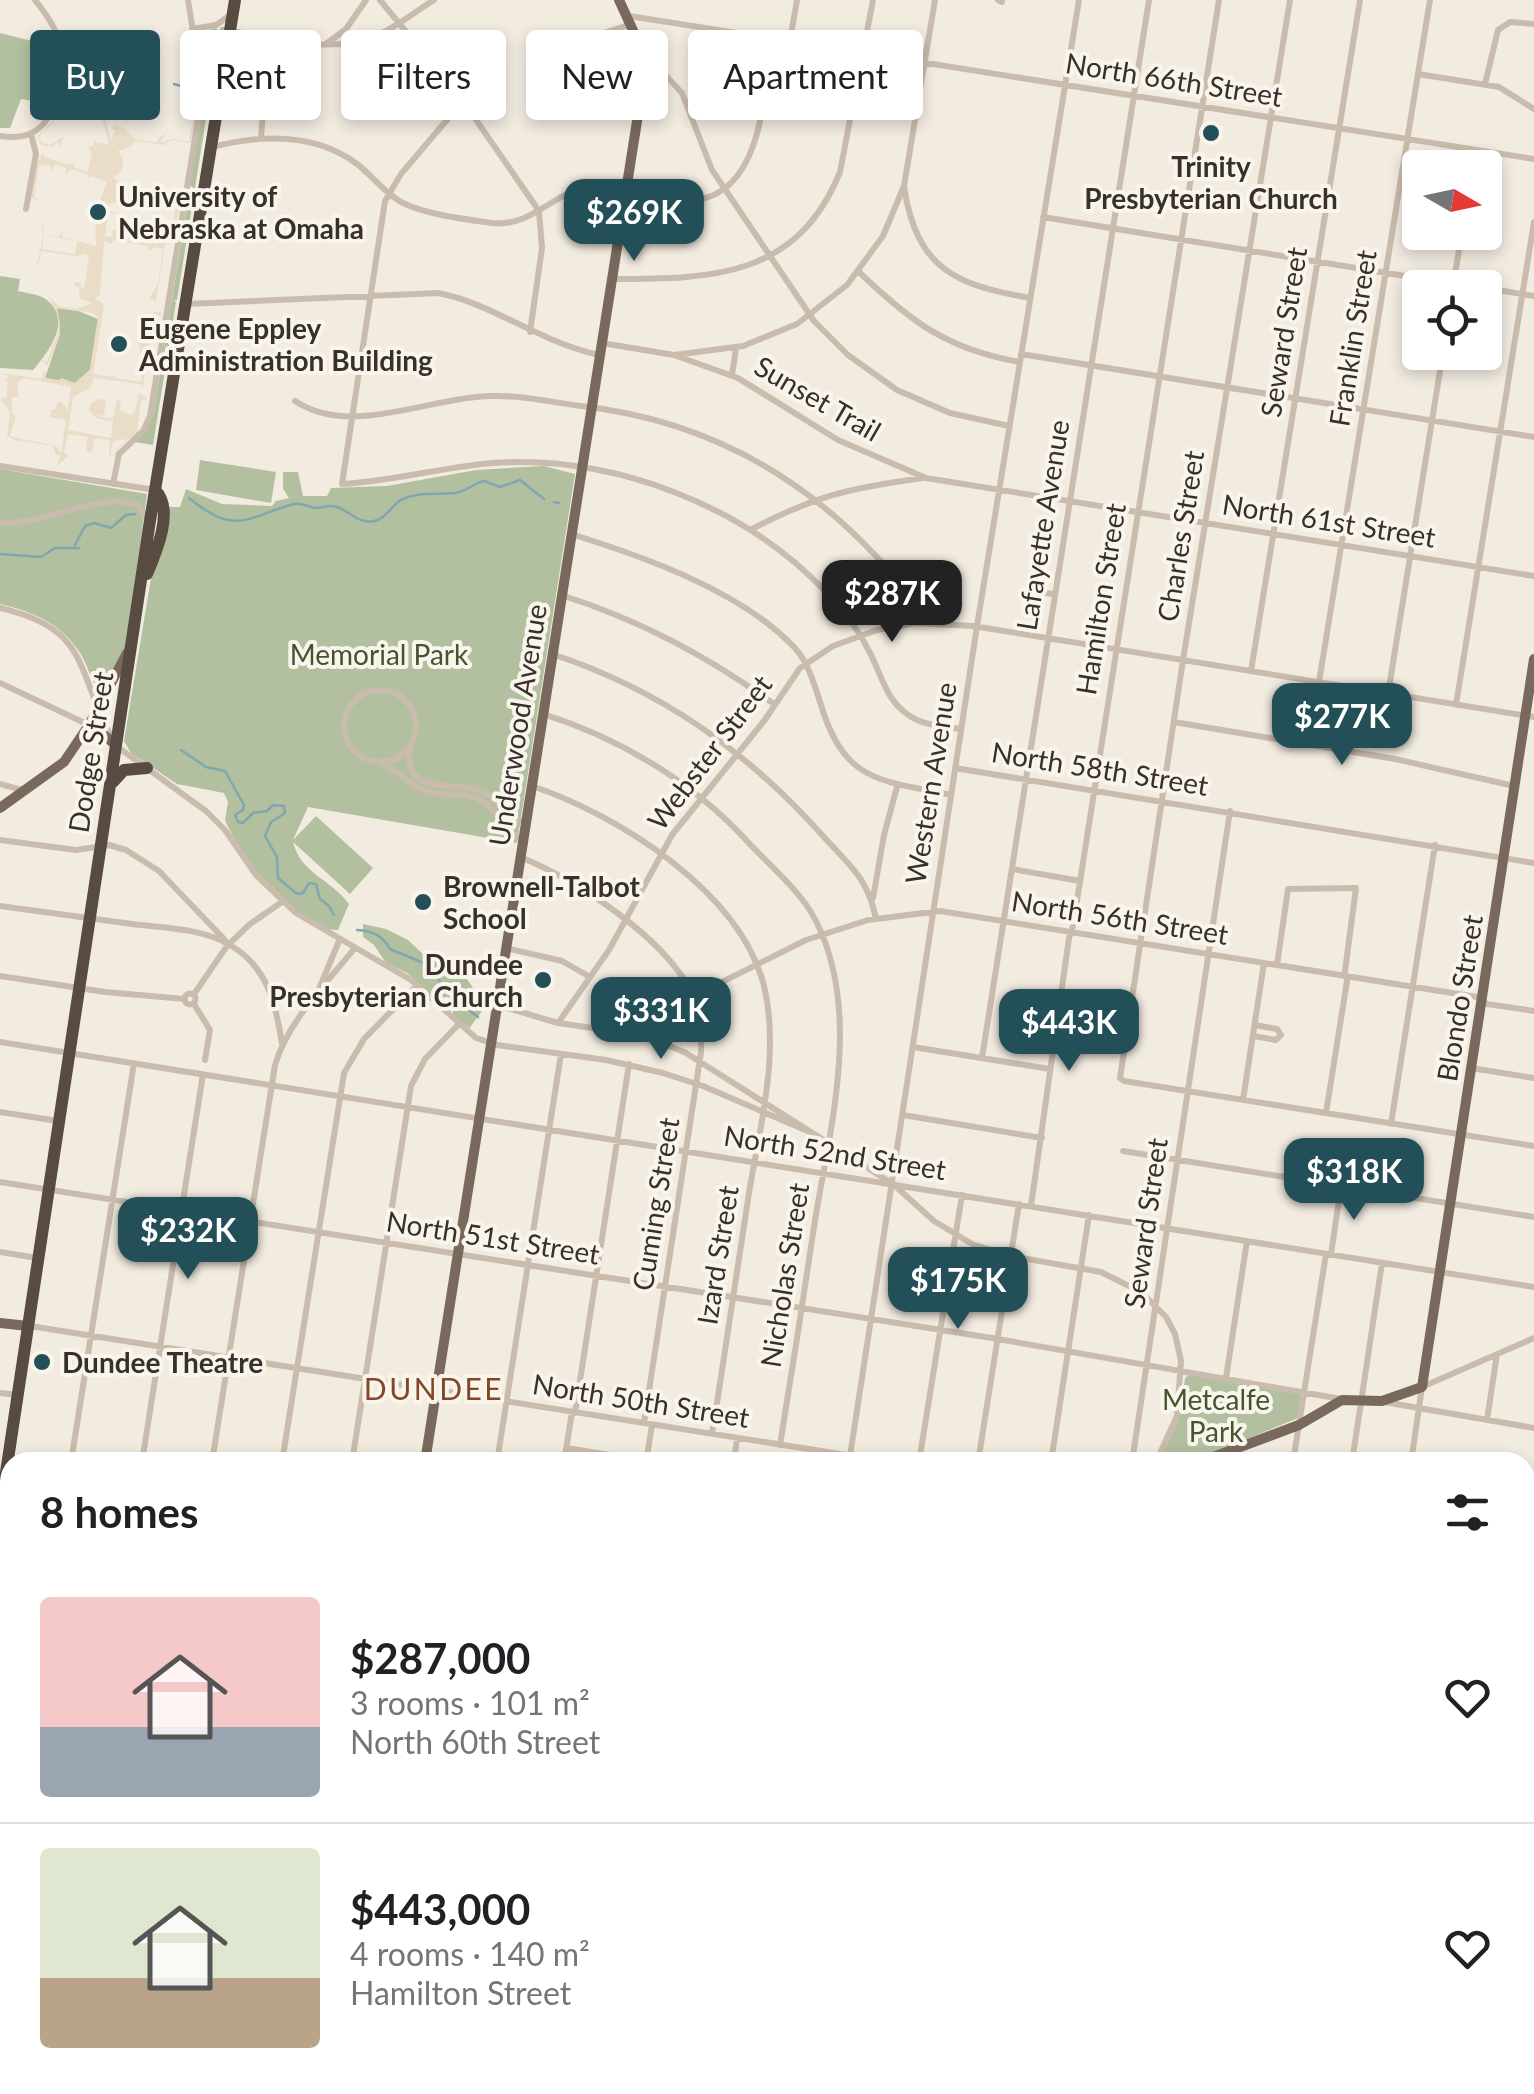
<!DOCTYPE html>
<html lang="en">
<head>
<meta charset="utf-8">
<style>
  :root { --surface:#fff; --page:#f2f2f2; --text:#202124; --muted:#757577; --line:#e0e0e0; --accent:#224f58 }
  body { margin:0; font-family:Lato,sans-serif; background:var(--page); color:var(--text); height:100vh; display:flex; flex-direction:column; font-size:38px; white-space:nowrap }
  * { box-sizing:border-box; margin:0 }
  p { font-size:32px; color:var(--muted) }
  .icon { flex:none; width:55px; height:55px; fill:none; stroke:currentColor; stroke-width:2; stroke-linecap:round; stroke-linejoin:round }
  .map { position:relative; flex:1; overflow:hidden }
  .side { position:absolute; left:0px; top:1452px; width:1535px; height:642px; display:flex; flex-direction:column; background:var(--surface); border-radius:30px 30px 0 0; box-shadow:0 5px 15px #0003 }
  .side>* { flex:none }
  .top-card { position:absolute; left:30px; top:30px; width:1000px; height:90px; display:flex; gap:20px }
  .needle { width:65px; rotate:99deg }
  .controls { position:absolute; left:1402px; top:150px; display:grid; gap:20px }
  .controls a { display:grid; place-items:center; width:100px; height:100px; border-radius:10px; background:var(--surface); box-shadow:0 5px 15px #0003; font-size:50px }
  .price { position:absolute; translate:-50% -85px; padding:0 22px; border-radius:20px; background:var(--accent); color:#fff; font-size:32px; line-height:65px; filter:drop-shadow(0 2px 5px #0008) }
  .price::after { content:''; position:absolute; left:50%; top:60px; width:30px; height:22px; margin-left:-15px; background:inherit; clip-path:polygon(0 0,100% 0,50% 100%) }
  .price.current { background:#222; color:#fff }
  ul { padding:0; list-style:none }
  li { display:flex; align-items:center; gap:30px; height:250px; padding:0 40px }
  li+li { border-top:2px solid var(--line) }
  li span { display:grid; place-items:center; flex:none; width:280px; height:200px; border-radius:10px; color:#555 }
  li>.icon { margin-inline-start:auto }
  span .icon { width:120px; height:120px; fill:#fffc; stroke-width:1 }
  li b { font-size:42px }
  h2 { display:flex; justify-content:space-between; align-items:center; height:120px; padding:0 40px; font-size:42px }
  .chip { padding:0 35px; border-radius:10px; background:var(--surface); box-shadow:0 5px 15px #0003; font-size:35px; line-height:90px }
  .chip.current { background:var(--accent); color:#fff }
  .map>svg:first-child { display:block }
  .green { fill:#b2c0a0 }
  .plaza { fill:#e9ddc7; fill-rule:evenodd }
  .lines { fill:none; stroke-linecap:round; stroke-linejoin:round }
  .stream { stroke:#80a7ae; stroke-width:2.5 }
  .minor { stroke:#cabcac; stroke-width:6 }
  .major { stroke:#79695c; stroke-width:10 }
  .highway { stroke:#584b42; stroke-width:12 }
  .poi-dot { fill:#224f58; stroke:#f9f5ec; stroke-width:4 }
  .labels { text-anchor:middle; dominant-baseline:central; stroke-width:8; stroke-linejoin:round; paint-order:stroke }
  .street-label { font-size:28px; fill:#38302a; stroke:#f9f5ec }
  .poi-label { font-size:28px; font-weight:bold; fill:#38302a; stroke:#f9f5ec; text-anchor:start }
  .park-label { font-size:28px; fill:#43552f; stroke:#f9f5ec }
  .neighbourhood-label { font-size:30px; letter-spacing:2.5px; fill:#834627; stroke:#f9f5ec }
</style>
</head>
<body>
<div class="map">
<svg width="1534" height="2094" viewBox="0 0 1534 2094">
  <rect width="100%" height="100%" fill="#f2ebe0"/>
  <path class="green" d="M221,27h4l-15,91 -4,1 -29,181h-3l2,2 -23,143 -18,-3 18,-26 36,-221 3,-1 1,-7 -3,-1 13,-90 -7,-63 20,-5 3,4z
    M0,33l32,8 18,-1 -7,9 12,1 1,4 -7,15 1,35 -29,-5 -11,29h-10z
    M0,276l20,3 -2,12c7,2 18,3 24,6 34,19 7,55 -9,73l-33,-2z
    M56,308l22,3 20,8 -8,51 -15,13 -30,-5 15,-44z
    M200,460l76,12 -5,31 -75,-13z
    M544,466l31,8 -58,369 -209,-36 -15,33 23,-24 57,52 -23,26 -57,-52c8,32 38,37 56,62l-11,26c-41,1 -99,-75 -113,-110l3,-18 -4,-9 -47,-9 -46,-31 -7,-12 27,-163 11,-32 7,-39h11l6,-18 36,15 50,2 4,-5 13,-3 -6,-9v-17h15l5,24h24l4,-8 56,-2 89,-16z
    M0,469l147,25 -21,154 -23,43 -6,-2c-7,-12 -10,-25 -17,-36 -18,-29 -48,-42 -80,-49z
    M363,924l23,5 22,11 18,17 20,-1 8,16 12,6 8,11 9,3c9,14 -7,24 -13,36l-17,-12v-12l-5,-7 -13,1 -28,-25 -21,-10 -12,-18 -11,-8z
    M1189,1374l113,19 -4,25 -106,44h-33l19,-41 7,-42z"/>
  <path class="plaza" d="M115,91l4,14h-5l-1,4 -8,9 6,23 4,-11 -4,-2 5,-3 8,3 11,11 22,4 2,-6 7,-3 -7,9 14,-4 16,3 8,-46v10l-6,36 -2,1 -17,-3 -8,5 -29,-4 -5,6 -12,4 5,9 -1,10 -9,8 11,7 2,8 39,6 -9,4 -7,-4 -1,3 -22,-7 -1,5 -15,3 -2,8 10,2 -10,1 -3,22 7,1 1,-7 17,2v9l21,3 2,-7 10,1 1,-3 3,4 4,-1 7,-44 5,2 -7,26 1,11 -12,11 -9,57 -7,-2 9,-15 5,-35 -9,-2 -2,4 -4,-1v-4l-35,-6 -2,4 -7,-3 -4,54 -5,3 9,7 -11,69 18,3 4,-2v3l26,4 2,-13 -4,-26 11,-15 3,-16h8l1,3 -9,1 -10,72 -2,-4 -47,-6 -4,10 -17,9 -5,33 43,8 2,-17 -17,-3 -7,-8 1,-6 9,-5 7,1 -2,15 -7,1 16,3 4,-20 4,4 -1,7 10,5 5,-3 4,-19 9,6 -7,1 -4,33 -18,14 -6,13 4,-12 11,-9 -15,2 -4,22 1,-23 -15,-2 -3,14 -6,-1 2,-14 -20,-3 -4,19 4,3 -11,10 4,-11h-5l-3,-9 -39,-6 -7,-5 3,-23 -10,-13 6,-2 2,-15 -3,-1 4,-5 -9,-3 42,6 3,-9 1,9 13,2 2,-3 14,5 15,-13 8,-53 -5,-4 -36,-5 3,16 -1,14 -12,28 -5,-6 5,2 12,-33 -2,-15 -9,-19 10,11 18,3 16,-6 -12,-4 -1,-12 -5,-2 1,-3 7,1 -2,4 4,2 5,-33 -5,-3 -7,3 -36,-5 -2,12h-5l4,-2 5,-26 -2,-12 3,4 -2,22 33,5 2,-13 -28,-5h11l2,-7v8l34,9 -1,-33 12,-31 -16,-6 -4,2 1,-3 -17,-6 -5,6v-7l-11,-4 -3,7 -2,-6 -11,1 -5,32 18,6 -21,-6 5,-30 6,-15 3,4 23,8 7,-1v4l13,4 4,-21h-3v-5h4l1,-6 3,3 12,1 -8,-30 -35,-6 -7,1 -6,14 -14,14 3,6 8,2 13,-8 -3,10 -2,-5 -6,5 -11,-2 -3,-9 15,-15 5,-16 21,4 4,-3 1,4 22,3 6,-5zM25,378l46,9 -3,23 -8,-9 -3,2 -1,6h-4l-2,8 16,3 -5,33 -5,-7 -46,-10 6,-20 -4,-2v-17h7l-2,-15z"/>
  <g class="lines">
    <path class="stream" d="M174,84l14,4
      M189,498c47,39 57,19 105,6 8,-2 14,3 22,4 5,0 10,-2 15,-2 16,0 25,19 43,15 14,-3 17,-17 29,-22 18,-8 35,-4 53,-6 11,-2 18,-10 28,-12l16,6 20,-7 24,19
      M554,502l5,1
      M75,545l10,-19 9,-3 17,5 15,-13 9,-1
      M0,554l41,3 14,-9h24
      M181,750l25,17 19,4 19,34 -1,5 -8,5 3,7 5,1 10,-10 14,-2 6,-6 11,1 1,7 -14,9 -6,14 12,21 1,21 19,16 6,-1 6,-10 7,1 4,15 9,7 5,9
      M357,930c16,1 25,5 33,19l41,17 12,21 16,3 10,20 9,7"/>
    <path class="minor" d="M380,0l83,101 76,110 3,37 -12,84
      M998,0l4,2
      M1290,0l-107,660 -63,418 4,3 410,65
      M629,16l905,143
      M192,29l24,-4 16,-11
      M231,31c48,7 102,25 149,3 19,-9 36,-23 54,-34
      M790,40l7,-40
      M578,41l51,-16
      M326,44l20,-15 20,-29
      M643,51l39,42 30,77 102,151 34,34 49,35 53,23 59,13
      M310,73l5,-30
      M1418,74l81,13 35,22
      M1485,84l13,-54 12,-8 24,2
      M463,101l-62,73 -16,27 -43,283c52,-3 101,-17 151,-21 119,-8 251,42 332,128 18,18 34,39 45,62 12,23 16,48 40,63 15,10 34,10 51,13
      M559,111l83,-26
      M0,136c36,6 52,-14 58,-47 2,-16 5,-32 1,-48 -4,-15 -14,-28 -24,-41
      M261,138l5,-66
      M212,147c47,-12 103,-15 145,17 16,12 28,30 46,39 25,12 61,16 89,20 44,5 68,-40 111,-39 29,0 54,17 82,17 79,0 78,-107 88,-163
      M1473,168l2,-18
      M904,187c13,82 51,98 126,111
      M26,209l10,-55 -5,-20
      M1043,217l436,71
      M859,272c52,50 88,77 160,90
      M612,279c100,0 185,-1 228,-107l33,-172
      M1453,286l9,-54
      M1485,288l49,8
      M186,304l252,-11c54,10 101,49 161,62
      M602,343l72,12 69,-9 54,-22 50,-39 36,-49 21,-50 31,-186
      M1021,354l513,83
      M674,355l64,23 100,62 88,38 608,98
      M732,375l4,-27
      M295,401c56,37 134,-4 195,-5 31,-1 60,6 91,10 115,13 213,63 293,148 18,19 41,43 48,68
      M0,466l155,24
      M113,484l6,-30 24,-23 7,-15 50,-309 -1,-39 -11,-68
      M0,523c46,2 98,-32 138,-18l10,14
      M750,530c67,-35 100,-42 173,-52
      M571,534c71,22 164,55 218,108 18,16 24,38 31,60 24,81 59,78 131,93
      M1028,590l25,4
      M561,595c79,25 146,61 213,109
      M0,608c91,21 75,62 112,130
      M552,654c109,36 195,97 271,182 27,30 45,42 53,83
      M1251,671l109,-671
      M1319,682l111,-682
      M0,683l89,42
      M344 726a36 36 0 1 1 72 0a36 36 0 1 1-72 0Z
      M1388,694l55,-342
      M1456,705l78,-483
      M543,714c76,24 149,67 204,127 22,24 54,50 69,80 47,94 13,209 -2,306 -11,73 -22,145 -34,218
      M1174,722l221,37 119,27
      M119,748l87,63 19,19 31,45 40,38 115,67 65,58 21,7 109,15 57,13 40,13 107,46
      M410,749c-9,49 50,30 77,45 15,9 19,24 38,28
      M380,763c18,7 30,24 48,29 18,5 36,-2 54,9 17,10 23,31 40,39
      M955,768l579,95
      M0,784l25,7
      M532,786c86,29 205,104 231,196 18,68 -3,144 -14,211 -12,81 -24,161 -37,241
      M0,840l76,10 33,-5 17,5 33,21 66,69
      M520,857c57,23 142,79 171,134 10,18 11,40 10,61l-57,371
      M1012,869l68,12
      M873,898l11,-63 13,-48
      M0,906c44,6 88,12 132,18 30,4 71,4 98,21 38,22 46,60 52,99
      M506,948l56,13 28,16
      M1277,965l11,-76 68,-1 -11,83 2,10 -21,132
      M0,976l105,16 80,7
      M687,982l23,6
      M319,989l20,-48
      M184.5 999a5.5 5.5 0 1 1 11 0a5.5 5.5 0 1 1-11 0Z
      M194,994l33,-48 23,-22 32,-22
      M194,1004l16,26 -5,30
      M497,1005l61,18 89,13 39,17 207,131 41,37 38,23 38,12 91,16 40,20 25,25 9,17 6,27 -4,55 -21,46
      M698,1009l12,-21 96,-48 62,-20 72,-9 537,86 10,7 47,7
      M558,1023l51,-73 63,-115 92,-114 36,-53 33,-22 44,-16 39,-7 57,3 561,91
      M1253,1036l23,4 5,-5 -4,-6 -22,-4
      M0,1042l1534,245
      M913,1047l137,22
      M982,1058l167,-1058
      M1471,1068l63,10
      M1243,1100l21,-137
      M0,1112l58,9
      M903,1115l139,23
      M1391,1124l44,-279
      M1123,1151l411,66
      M0,1182l992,156 349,61
      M1031,1206l38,-268 4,-12 146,-926
      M0,1252l37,6
      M1331,1254l10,-68
      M30,1326l861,136
      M1226,1378l21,-137
      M0,1393l17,2
      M1384,1402l150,26
      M575,1413l54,-349
      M1487,1420l10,-66
      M566,1448l88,14
      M850,1456l127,-830 102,-626
      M71,1462l63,-399
      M142,1462l61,-388
      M212,1462l63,-397c13,-44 51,-81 79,-116
      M282,1462l62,-389 20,-34 53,-54
      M352,1462l59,-376 14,-27 33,-34
      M497,1462l64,-408
      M564,1462l8,-50
      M646,1462l6,-37
      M734,1462l3,-24
      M919,1462l43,-267
      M978,1462l41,-258
      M1051,1462l38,-247
      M1132,1462l98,-651
      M1293,1462l33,-208
      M1352,1462l30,-199
      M1411,1462l11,-75 112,-49
      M1525,1496l9,2
      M0,1606l10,1
      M1525,1628l9,-59
      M1525,1707l9,2
      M0,1764l10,1
      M1525,1848l9,2
      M0,2037l10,2
      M1525,2050l9,-9
      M1525,2061l9,2
      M26,2094l2,-9
      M97,2094l1,-9
      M167,2094l1,-9
      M237,2094l2,-9
      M306,2094l1,-9
      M425,2094l2,-9
      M628,2094l1,-9
      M708,2094l1,-9
      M787,2094l2,-9
      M953,2094l1,-9
      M1029,2094l2,-9
      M1111,2094l1,-9
      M1191,2094l2,-9
      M1272,2094l2,-9
      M1384,2094l1,-9
      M1453,2094l2,-9
      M1481,2094l9,-9"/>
    <path class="major" d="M84,736l16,-4 16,13
      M0,808l64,-46 25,-37 38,-72
      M0,1323l28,3
      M425,1462l219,-1385 -2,-27 -23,-50
      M1200,1462l99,-37 43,-25 40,1 40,-14 112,-728
      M1525,1956l9,1
      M1525,1969l9,2
      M1525,2026l9,-9
      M543,2094l2,-9
      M553,2094l2,-9
      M876,2094l1,-9
      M1459,2094l8,-9"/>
    <path class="highway" d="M147,574c9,-21 28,-65 8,-84
      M113,782l11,-12 23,-2
      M0,1512l149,-985 86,-527
      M0,1897v8"/>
  </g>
  <g class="poi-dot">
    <circle cx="1211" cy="133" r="10"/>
    <circle cx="98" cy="212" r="10"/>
    <circle cx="119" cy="344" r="10"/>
    <circle cx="423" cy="902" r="10"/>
    <circle cx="543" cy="980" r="10"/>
    <circle cx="42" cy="1362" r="10"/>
  </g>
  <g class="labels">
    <g class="street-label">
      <text transform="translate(1174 79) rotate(9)">North 66th Street</text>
      <text transform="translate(1283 332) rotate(-81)">Seward Street</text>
      <text transform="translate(1352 338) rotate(-81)">Franklin Street</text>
      <text transform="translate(818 398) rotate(30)">Sunset Trail</text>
      <text transform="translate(1329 520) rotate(9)">North 61st Street</text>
      <text transform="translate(1042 525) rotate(-81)">Lafayette Avenue</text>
      <text transform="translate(1180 536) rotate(-81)">Charles Street</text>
      <text transform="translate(1100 599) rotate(-81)">Hamilton Street</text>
      <text transform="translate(517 725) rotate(-81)">Underwood Avenue</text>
      <text transform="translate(90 752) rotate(-81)">Dodge Street</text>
      <text transform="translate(709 752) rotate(-53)">Webster Street</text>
      <text transform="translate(1100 768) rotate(9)">North 58th Street</text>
      <text transform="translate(930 783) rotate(-81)">Western Avenue</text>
      <text transform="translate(1120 917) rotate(9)">North 56th Street</text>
      <text transform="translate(1459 998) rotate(-81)">Blondo Street</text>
      <text transform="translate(835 1152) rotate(9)">North 52nd Street</text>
      <text transform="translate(655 1204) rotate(-81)">Cuming Street</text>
      <text transform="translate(1145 1223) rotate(-82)">Seward Street</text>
      <text transform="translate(493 1237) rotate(9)">North 51st Street</text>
      <text transform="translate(717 1255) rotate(-81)">Izard Street</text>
      <text transform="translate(784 1275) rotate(-81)">Nicholas Street</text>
      <text transform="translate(641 1400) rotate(9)">North 50th Street</text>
    </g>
    <g class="poi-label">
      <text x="1211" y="166" text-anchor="middle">Trinity<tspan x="1211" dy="32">Presbyterian Church</tspan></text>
      <text x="118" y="196">University of<tspan x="118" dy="32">Nebraska at Omaha</tspan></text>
      <text x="139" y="328">Eugene Eppley<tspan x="139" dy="32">Administration Building</tspan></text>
      <text x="443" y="886">Brownell-Talbot<tspan x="443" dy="32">School</tspan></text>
      <text x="523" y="964" text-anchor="end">Dundee<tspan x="523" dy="32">Presbyterian Church</tspan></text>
      <text x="62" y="1362">Dundee Theatre</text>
    </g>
    <g class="park-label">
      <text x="379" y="654">Memorial Park</text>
      <text x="1216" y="1399">Metcalfe<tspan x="1216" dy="32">Park</tspan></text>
    </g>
    <g class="neighbourhood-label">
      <text x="434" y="1388">DUNDEE</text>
    </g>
  </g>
</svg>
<div class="controls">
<a><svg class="needle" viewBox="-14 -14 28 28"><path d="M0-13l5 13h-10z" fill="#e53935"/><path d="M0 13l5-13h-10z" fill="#757577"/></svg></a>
<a><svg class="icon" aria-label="locate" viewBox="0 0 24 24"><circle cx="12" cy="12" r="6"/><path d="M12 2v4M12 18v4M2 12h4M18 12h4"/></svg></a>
</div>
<b class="price" style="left:634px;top:264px">$269K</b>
<b class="price current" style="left:892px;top:645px">$287K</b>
<b class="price" style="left:1342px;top:768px">$277K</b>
<b class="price" style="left:661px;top:1062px">$331K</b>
<b class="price" style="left:1069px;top:1074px">$443K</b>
<b class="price" style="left:1354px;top:1223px">$318K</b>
<b class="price" style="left:188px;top:1282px">$232K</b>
<b class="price" style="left:958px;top:1332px">$175K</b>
<div class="top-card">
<a class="chip current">Buy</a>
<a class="chip">Rent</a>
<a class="chip">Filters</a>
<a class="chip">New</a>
<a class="chip">Apartment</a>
</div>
<section class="side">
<h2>8 homes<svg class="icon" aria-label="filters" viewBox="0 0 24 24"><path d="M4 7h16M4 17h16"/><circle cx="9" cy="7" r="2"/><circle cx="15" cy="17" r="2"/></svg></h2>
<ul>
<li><span style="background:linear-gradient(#f6c9c9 65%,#9aa5b1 0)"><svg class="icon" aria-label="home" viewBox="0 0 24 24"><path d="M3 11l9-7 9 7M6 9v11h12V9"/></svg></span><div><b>$287,000</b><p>3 rooms · 101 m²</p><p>North 60th Street</p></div><svg class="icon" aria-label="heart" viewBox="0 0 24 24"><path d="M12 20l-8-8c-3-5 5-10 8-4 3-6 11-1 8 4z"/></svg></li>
<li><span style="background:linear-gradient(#dfe7d0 65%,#b9a48a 0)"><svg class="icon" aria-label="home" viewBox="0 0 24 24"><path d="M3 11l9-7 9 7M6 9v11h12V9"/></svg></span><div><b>$443,000</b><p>4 rooms · 140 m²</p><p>Hamilton Street</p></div><svg class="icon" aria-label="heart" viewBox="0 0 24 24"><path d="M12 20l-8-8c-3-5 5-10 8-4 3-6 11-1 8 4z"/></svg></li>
</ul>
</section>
</div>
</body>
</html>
